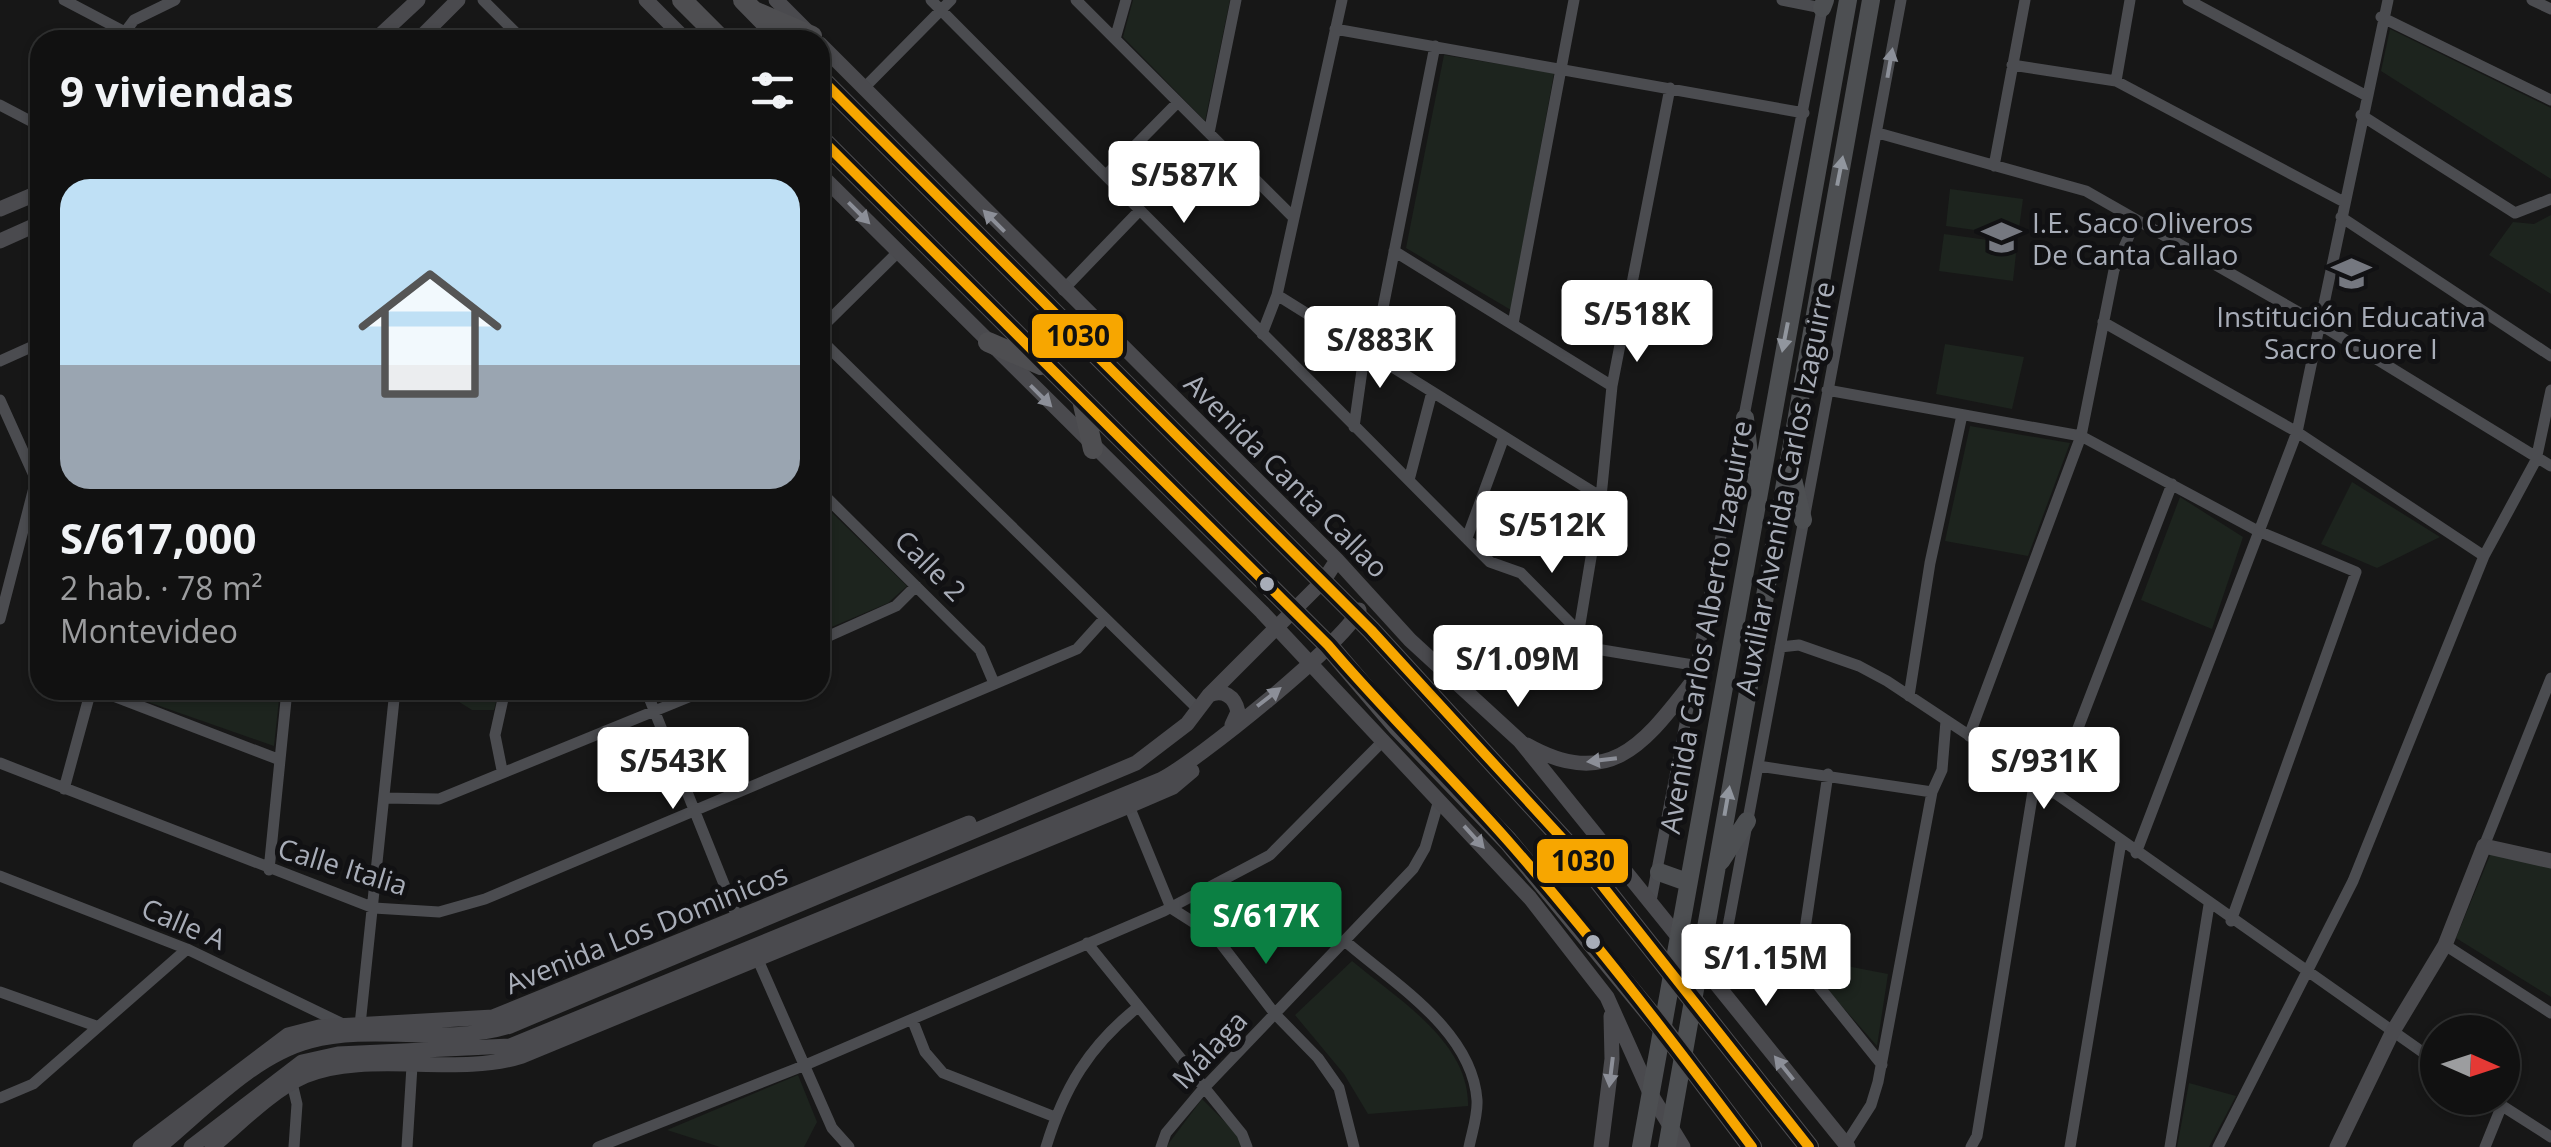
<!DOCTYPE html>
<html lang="es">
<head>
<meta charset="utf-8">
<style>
  :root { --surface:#111; --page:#1a1a1a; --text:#f1f3f6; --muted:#9c9d9f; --line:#303131; --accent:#0b8043 }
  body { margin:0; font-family:"Open Sans",sans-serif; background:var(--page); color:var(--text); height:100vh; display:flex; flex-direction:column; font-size:38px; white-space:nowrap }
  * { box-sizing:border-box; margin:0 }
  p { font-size:32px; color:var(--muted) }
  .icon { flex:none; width:55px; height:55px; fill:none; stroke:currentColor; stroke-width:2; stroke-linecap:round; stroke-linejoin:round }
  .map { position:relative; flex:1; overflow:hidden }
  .sheet { position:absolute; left:30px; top:30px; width:800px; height:670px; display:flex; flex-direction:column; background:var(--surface); border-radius:30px; box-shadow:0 2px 8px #0004,0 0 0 2px var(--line) }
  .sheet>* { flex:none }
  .needle { width:65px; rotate:93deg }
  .controls { position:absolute; left:2420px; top:1015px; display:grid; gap:20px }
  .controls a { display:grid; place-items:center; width:100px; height:100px; border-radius:50%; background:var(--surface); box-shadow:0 2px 8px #0004,0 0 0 2px var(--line); font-size:50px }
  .price { position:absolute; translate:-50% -85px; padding:0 22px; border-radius:10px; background:#fff; color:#222; font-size:32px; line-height:65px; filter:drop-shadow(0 2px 5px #0008) }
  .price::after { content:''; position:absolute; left:50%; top:60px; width:30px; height:22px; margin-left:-15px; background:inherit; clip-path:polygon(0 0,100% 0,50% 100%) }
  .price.current { background:var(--accent); color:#fff }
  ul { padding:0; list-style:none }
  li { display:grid; align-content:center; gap:20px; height:530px; padding:0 30px }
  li+li { border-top:2px solid var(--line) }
  li span { display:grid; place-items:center; height:310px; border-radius:30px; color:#555 }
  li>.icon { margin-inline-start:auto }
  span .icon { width:180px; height:180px; fill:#fffc; stroke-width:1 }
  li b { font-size:42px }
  h2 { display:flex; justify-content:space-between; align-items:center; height:120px; padding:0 30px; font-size:42px }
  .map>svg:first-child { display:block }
  .green { fill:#1d241e }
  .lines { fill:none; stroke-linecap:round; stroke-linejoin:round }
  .street { stroke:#4b4c50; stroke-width:11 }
  .secondary { stroke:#4a4a4e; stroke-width:15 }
  .primary { stroke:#4d4f52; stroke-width:18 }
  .highway { stroke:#4e4e51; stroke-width:20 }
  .bus-1-casing { stroke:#111113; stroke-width:18 }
  .bus-1 { stroke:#f7a600; stroke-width:10 }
  .oneway { fill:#8c9099 }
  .oneway2 { fill:#91969e }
  .oneway3 { fill:#8c8f98 }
  .bus-dot { fill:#a8adb8; stroke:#111113; stroke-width:4 }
  .labels { text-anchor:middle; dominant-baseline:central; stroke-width:10; stroke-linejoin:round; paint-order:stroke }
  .poi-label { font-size:28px; fill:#a8adb8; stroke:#111113; text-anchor:start }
  .street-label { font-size:28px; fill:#a8adb8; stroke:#111113 }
  .line-badge { stroke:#111113; stroke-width:4 }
  .pale-badge-label { font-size:28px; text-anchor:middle; font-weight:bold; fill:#111 }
</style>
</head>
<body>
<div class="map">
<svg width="2551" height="1147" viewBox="0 0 2551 1147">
  <rect width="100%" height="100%" fill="#171717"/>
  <path class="green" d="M1133,0h97l-25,121 -82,-84z
    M2390,29l161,79v71l-170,-108z
    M1444,55l110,18 -43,237 -105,-62z
    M1950,189l73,10 -5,37 -72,-10z
    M2551,215v79l-62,-39 24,-33 21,2z
    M1944,234l73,10 -4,37 -74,-10z
    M1945,344l79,13 -12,52 -76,-15z
    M1970,426l100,17 -42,113 -83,-15z
    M2352,482l88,55 -63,31 -56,-24z
    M2180,497l63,40 -31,92 -71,-29z
    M820,501l87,85 -19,17 -68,29z
    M114,690h166l-6,56z
    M440,690h59l-5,20h-22z
    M2491,853l60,14v130l-95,-59z
    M1810,959l78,15 -11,72 -67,-76z
    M1352,961c43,36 118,81 116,145l-100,8 -24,-40 -49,-59z
    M798,1075l19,47 -13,25h-84l-53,-17z
    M2189,1083l47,13 -27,51h-32z
    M1202,1099l36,36 4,12h-76z"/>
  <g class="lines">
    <path class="street" d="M64,0l61,32 9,-12 41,-20
      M483,0l40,40
      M931,0l559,562 31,11 75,76 103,17
      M1076,0l218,218
      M1342,0l-65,295 324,202
      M1782,0l40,8
      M2188,0l177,95
      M2532,0l19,9
      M2381,17l170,83
      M1335,29l469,84
      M1115,39l11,-39
      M2012,65l104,16 228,121
      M2116,81l14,-81
      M863,89l88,-89
      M0,105l40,21
      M2361,115l154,98 36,-14
      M1209,133l27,-133
      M1878,133l208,58 235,134 230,141
      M1994,166l31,-166
      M1106,175l72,-73
      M2341,217l210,139
      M1394,251l218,135
      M1063,290l76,-79
      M2103,322l194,110 187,124
      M1513,324l61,-324
      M820,329l78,-77
      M1262,334l15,-39
      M820,339l378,370
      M1374,353l61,-307
      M0,361l40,-18
      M1827,390l254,46 177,95 98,41 -125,349
      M0,400l36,80 -36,139
      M1354,427l11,-78
      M1409,480l23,-88
      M820,491l160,159 14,33
      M1467,538l37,-101
      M1578,636l23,-139 11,-111 58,-298
      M820,640l76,-34 20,-20
      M1780,647l19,-2 60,21 28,15 148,98 403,284
      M98,690l182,70
      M646,690l92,229
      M1909,696l21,-133 32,-148
      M1969,736l112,-300 33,-166 22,-50
      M0,763l374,145 65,4 46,-13 592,-250 28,-31
      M1758,766l174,26
      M502,770l-7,-35 10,-45
      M1828,774l-28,189 82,102
      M64,789l27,-99
      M2053,793l119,-309
      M384,798l55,1 267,-109
      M1129,806l42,102 44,28 60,78 43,44 21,30 15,59
      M2484,846l67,-168
      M2136,853l161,-421 91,-432
      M269,870l18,-180
      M0,876l187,73 158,76
      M1651,901l172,-897
      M1345,941c48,42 127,89 132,159 1,15 -5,32 -8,47
      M1087,943l155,191 5,13
      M2445,945l106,68
      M758,960l74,168 17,19
      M1717,985l184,-985
      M0,992l96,34
      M912,1019l13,33 18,21 112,44
      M360,1025l35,-335
      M292,1083l5,21 -3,43
      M0,1098l33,-14 154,-135
      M2490,1098l61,39
      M1846,1144l25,-39 7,-23 54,-290 10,-22 4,-49
      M407,1147l5,-81
      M598,1147l205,-81 361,-155 106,-56 114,-115
      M1046,1147c18,-59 43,-101 92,-140
      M1161,1147l5,-14 37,-44 210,-220 12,-21 14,-48
      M1971,1147l6,-11 58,-357
      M2070,1147l51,-305
      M2170,1147l39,-242
      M2218,1147l135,-266 131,-325 52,-96 15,-70
      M2485,1147l17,-42"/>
    <path class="secondary" d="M646,0l40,40
      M776,0l30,30
      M375,40l43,-40
      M418,40l40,-40
      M820,44l517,516 73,80 110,101 328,406
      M820,174l442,438 268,286 77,99 43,96 33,54
      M0,209l40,-17
      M0,241l40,-18
      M1209,695c14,-6 26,1 29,17l-6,13
      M1527,745c87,49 122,-9 170,-69
      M140,1147l148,-112 31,-8 174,-10 476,-194
      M159,1147c44,-36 94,-91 151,-106 64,-17 136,5 200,-15l626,-263 51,-39 22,-29 115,-115 13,-20
      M191,1147l111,-85 36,-8 172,-8 650,-266c34,-16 186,-139 199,-170
      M212,1147c28,-23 59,-56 93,-71 60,-26 152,1 217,-20l607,-250 44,-19 19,-16
      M1601,1147l11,-88 -1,-43
      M2337,1147l55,-114 53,-88 39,-99 67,15"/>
    <path class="primary" d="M1822,8l3,-8
      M1745,418l7,64
      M1790,467l13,53
      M1721,861l26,-40
      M1659,872l28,10
      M1641,1147l207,-1147
      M1667,1147l204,-1147"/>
    <path class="highway" d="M682,0l40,40
      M743,0l39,40
      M754,11l58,25
      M820,78l551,552 211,230 227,287
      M820,138l508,507 69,81 111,115 154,187 90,119
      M988,342l53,23
      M1082,400l11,49"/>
    <defs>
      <path id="bus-1" d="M820,78l551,552 211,230 227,287
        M820,138l508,507c58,68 122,130 181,197 86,98 165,201 243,305"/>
    </defs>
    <use href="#bus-1" class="bus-1-casing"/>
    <use href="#bus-1" class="bus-1"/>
  </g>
  <defs><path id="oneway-solid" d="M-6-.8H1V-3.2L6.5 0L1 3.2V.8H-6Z" transform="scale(2.5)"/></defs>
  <use class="oneway" href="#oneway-solid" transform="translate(1890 63) rotate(-80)"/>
  <g class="oneway2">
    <use href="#oneway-solid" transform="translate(1840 171) rotate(-79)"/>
    <use href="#oneway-solid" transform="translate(1785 337) rotate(101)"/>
    <use href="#oneway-solid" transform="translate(1727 801) rotate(-80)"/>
  </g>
  <g class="oneway3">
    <use href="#oneway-solid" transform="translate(859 213) rotate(45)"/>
    <use href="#oneway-solid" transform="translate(994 221) rotate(-135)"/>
    <use href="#oneway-solid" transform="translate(1041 396) rotate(45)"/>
    <use href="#oneway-solid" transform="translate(1269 697) rotate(-38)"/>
    <use href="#oneway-solid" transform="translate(1602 760) rotate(173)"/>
    <use href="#oneway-solid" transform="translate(1474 837) rotate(48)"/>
    <use href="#oneway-solid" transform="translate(1784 1068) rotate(-129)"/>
    <use href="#oneway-solid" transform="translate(1611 1072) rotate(97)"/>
  </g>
  <defs>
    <symbol id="school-bare" viewBox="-9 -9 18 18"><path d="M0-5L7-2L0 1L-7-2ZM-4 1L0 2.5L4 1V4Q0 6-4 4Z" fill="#757880" stroke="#111113" stroke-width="2.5" paint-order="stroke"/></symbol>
  </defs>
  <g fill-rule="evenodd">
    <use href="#school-bare" x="1974" y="210" width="55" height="55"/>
    <use href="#school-bare" x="2324" y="246" width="55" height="55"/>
  </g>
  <g class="bus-dot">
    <circle cx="1267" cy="584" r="9"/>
    <circle cx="1593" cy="942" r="9"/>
  </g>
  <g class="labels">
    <g class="poi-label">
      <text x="2032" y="222">I.E. Saco Oliveros<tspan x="2032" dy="32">De Canta Callao</tspan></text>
      <text x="2351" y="316" text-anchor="middle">Institución Educativa<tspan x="2351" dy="32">Sacro Cuore I</tspan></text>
    </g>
    <g class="street-label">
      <text transform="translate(1287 475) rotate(45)">Avenida Canta Callao</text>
      <text transform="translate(1784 488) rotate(-79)">Auxiliar Avenida Carlos Izaguirre</text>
      <text transform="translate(931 565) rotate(45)">Calle 2</text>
      <text transform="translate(1705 627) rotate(-80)">Avenida Carlos Alberto Izaguirre</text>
      <text transform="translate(343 866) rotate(17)">Calle Italia</text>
      <text transform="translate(184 923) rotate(23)">Calle A</text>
      <text transform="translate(646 928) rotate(-22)">Avenida Los Dominicos</text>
      <text transform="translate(1209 1049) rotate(-47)">Málaga</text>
    </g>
  </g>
  <g class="line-badge">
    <rect x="1030" y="312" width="95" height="48" rx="10" fill="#f7a600"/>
    <rect x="1535" y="837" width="95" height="48" rx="10" fill="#f7a600"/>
  </g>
  <g class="pale-badge-label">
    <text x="1078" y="346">1030</text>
    <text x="1583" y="871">1030</text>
  </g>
</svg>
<div class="controls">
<a><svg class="needle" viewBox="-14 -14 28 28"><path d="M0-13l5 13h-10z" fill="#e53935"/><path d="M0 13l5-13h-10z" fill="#9c9d9f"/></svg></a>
</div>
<b class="price" style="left:1184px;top:226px">S/587K</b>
<b class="price" style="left:1637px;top:365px">S/518K</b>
<b class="price" style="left:1380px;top:391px">S/883K</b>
<b class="price" style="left:1552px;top:576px">S/512K</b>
<b class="price" style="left:1518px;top:710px">S/1.09M</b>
<b class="price" style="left:673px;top:812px">S/543K</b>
<b class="price" style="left:2044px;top:812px">S/931K</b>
<b class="price current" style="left:1266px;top:967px">S/617K</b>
<b class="price" style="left:1766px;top:1009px">S/1.15M</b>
<section class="sheet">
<h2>9 viviendas<svg class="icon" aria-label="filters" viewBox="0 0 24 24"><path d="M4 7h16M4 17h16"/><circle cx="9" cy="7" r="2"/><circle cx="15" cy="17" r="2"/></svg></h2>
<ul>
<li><span style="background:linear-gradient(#bfe0f5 60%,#9aa5b1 0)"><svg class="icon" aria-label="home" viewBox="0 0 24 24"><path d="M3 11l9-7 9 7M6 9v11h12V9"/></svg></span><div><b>S/617,000</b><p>2 hab. · 78 m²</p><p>Montevideo</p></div></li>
</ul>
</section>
</div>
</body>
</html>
